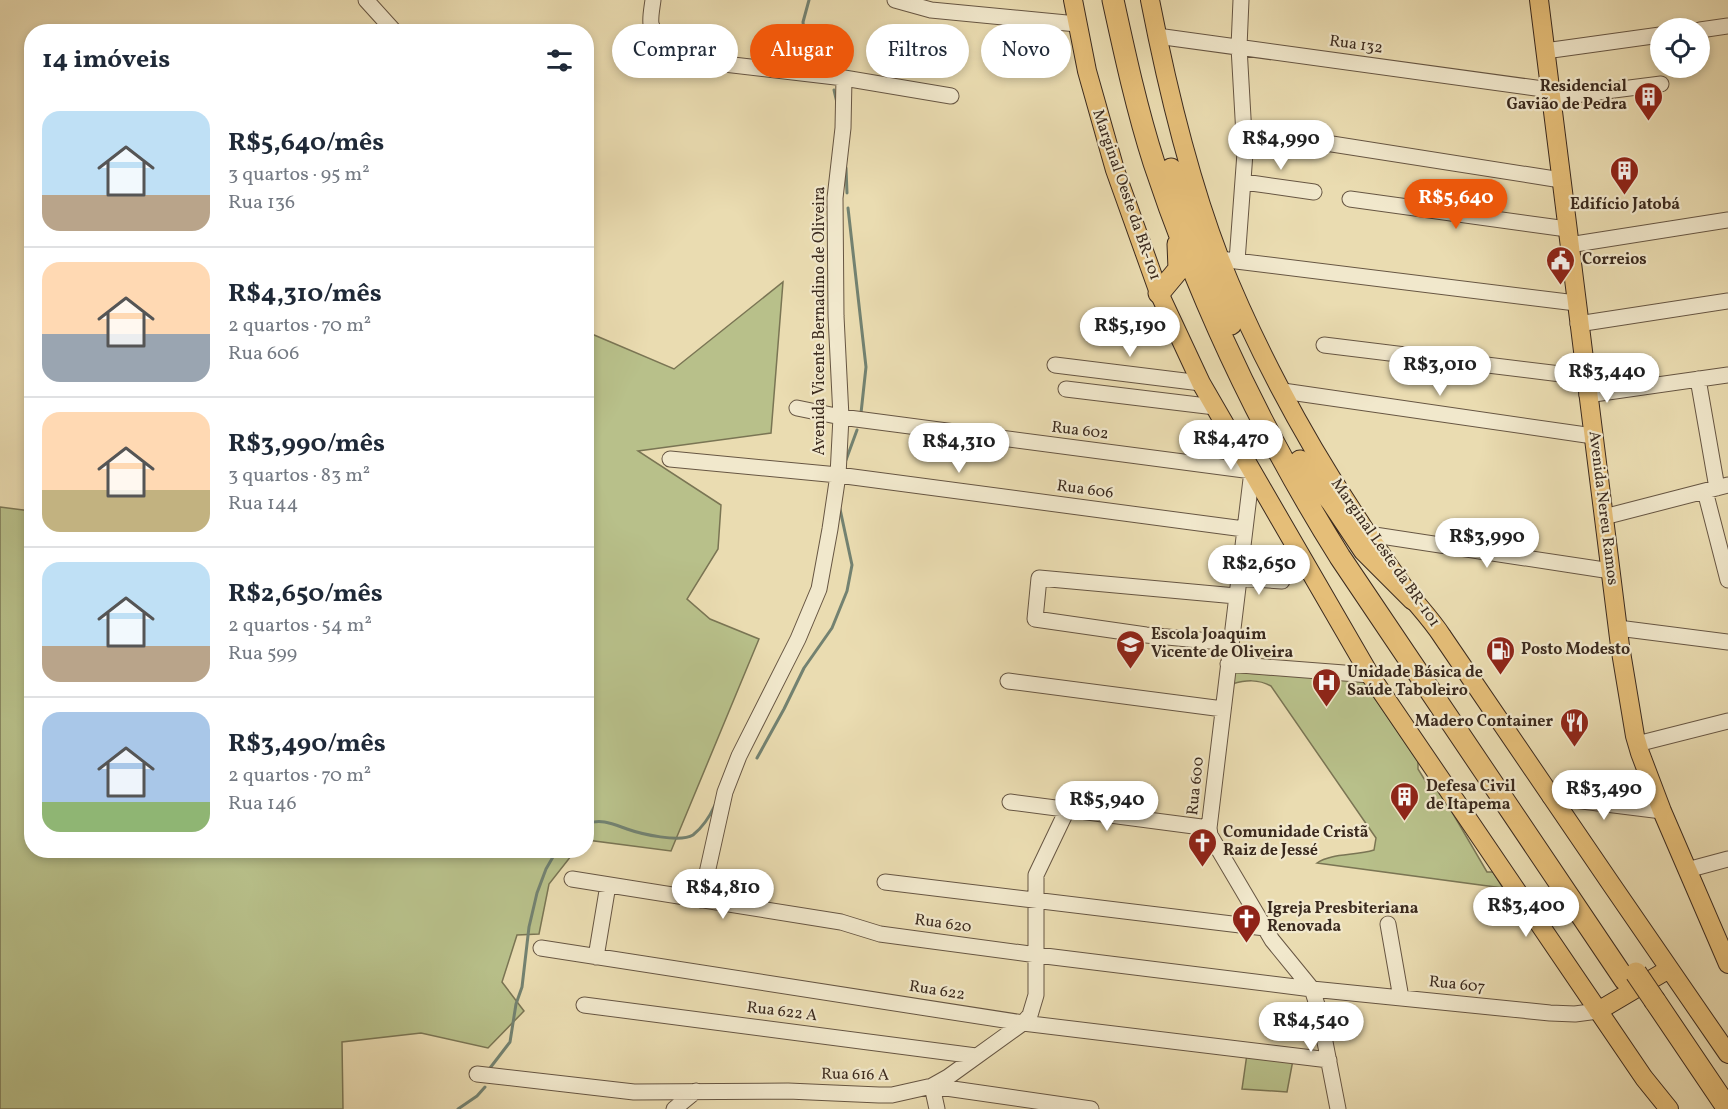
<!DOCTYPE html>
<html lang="pt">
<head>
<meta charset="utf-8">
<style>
  :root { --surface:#fff; --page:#f6f6f7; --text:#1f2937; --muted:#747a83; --line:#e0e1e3; --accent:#ea580c }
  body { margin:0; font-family:Vollkorn,serif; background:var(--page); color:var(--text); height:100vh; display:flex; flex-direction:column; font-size:22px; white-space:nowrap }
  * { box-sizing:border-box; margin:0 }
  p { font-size:20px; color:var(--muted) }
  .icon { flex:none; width:33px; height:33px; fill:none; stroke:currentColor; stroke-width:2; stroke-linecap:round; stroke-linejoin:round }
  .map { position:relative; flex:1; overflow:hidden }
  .drawer { position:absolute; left:24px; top:24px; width:570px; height:834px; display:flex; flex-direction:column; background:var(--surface); border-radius:24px; box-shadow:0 3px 9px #0003 }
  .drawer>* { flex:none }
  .banner { position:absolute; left:612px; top:24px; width:570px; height:54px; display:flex; gap:12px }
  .fabs { position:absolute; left:1650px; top:18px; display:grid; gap:12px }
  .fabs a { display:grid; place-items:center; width:60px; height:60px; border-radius:50%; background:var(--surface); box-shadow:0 3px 9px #0003; font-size:30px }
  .price { position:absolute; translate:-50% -51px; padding:0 14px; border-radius:21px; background:#fff; color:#222; font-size:20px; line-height:39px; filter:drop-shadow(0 2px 3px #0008) }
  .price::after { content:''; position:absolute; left:50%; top:36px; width:18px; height:14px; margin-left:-9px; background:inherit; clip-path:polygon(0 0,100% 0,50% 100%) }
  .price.current { background:var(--accent); color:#fff }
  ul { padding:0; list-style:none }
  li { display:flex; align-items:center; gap:18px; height:150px; padding:0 18px }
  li+li { border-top:2px solid var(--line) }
  li span { display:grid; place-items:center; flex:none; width:168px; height:120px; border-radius:18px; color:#555 }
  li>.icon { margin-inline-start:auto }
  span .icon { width:72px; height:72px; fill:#fffc; stroke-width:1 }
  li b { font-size:26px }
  h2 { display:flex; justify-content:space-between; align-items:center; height:72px; padding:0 18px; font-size:26px }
  .pill { padding:0 21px; border-radius:27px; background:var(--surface); box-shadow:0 3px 9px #0003; font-size:21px; line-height:54px }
  .pill.current { background:var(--accent); color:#fff }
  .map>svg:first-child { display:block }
  .green { fill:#b8c08a; stroke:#7a7554; stroke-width:1.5 }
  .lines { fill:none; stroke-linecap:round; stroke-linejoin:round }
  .stream { stroke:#738271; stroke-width:3 }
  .minor-casing { stroke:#675643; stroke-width:17 }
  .major-casing { stroke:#3b2a1e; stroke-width:20 }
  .highway-casing { stroke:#3b2a1e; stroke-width:23 }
  .minor { stroke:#f1e8cc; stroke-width:15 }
  .major { stroke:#e5be78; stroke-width:18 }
  .highway { stroke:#e5be78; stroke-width:21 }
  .highway-bridge-casing { stroke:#3b2a1e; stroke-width:23; stroke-linecap:butt }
  .highway-bridge { stroke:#e5be78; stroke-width:21 }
  .labels { text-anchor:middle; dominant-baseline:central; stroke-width:4.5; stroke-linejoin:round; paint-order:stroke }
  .street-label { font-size:16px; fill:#3b2a1e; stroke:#f1e8cc }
  .poi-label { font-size:16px; font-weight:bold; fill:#3b2a1e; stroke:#f1e8cc; text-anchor:start }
</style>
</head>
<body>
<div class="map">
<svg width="1728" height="1109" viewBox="0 0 1728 1109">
  <rect width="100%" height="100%" fill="#eadcb1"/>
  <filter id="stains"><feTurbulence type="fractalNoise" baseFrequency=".00333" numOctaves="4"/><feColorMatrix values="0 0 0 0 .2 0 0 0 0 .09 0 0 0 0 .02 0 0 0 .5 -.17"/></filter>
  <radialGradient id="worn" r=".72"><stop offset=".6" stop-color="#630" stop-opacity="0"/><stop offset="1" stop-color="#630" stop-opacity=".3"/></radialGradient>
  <path class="green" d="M783,282l-12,151 -133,18 83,54 -3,44 -31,50 23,20 49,20 -88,212 -84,-11v-508l87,37z
    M0,507l31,4 1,339 543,1 -26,33 -10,50 -22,1 -15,47 22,29 -36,37 -67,-15 -79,9 1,67h-343z
    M1232,672l131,9 55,80v8l8,13 9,1 52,89h6l10,16 -186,-25c14,-10 38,-7 57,-13l2,-12 -105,-152c-13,-7 -25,-6 -39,-2z
    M1247,1054l46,6 -6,32 -45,-3z"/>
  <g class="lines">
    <path class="stream" d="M809,0l-6,22 1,9 20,39
      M834,90l3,13
      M846,168l1,25
      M848,208l18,159 -5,46
      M846,460l11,-30
      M757,758l27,-49 20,-41 28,-40 15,-37 5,-26 -12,-56
      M586,824c15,-6 27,0 41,5 14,5 53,14 66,6 10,-8 17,-19 22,-30
      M490,1068l20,-26 6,-38 6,-17 7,-60 8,-34 9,-24 11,-19
      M458,1109l19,-13 8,-9"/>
    <defs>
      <path id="minor" d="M366,0l29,32
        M653,0c-1,8 -3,17 -2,24 3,13 28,31 39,36l154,18 107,18
        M895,0l36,10 146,14
        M1700,30l28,-4
        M1157,36l393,54
        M1545,51l115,-16
        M1551,98l110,-14
        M1313,141l248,39
        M1244,182l70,10
        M1350,199l217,30
        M1569,245l159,-25
        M1220,259l356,44
        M1237,261l8,-108 -6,-106 2,-47
        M1578,324l150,-23
        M1324,345l261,32
        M1055,365l146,18
        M1698,379l19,109
        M1066,389l149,18
        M1283,391l310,45
        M1587,395l141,-20
        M797,408l44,9 411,54 -43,357 1,7 62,105 40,49 7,22 19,98
        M670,459l168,16 406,54
        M1705,491l23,89
        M1604,517l124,-32
        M1368,534l243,37
        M1238,578l44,3
        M1618,628l110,14
        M1231,643l-85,-8 -111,-16 4,-41 197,18
        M1228,664l142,11
        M1008,681l215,28
        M1637,744l91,-23
        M1550,797l112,14
        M1010,802l199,26
        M1687,870l41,-11
        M572,879l269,43 39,12 157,21 275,34 238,24 25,1 23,-3
        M885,882l380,46
        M701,900l24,-108 14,-36 59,-117 21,-50 11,-60 8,-54 3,-58 -5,-101 -1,-118 8,-70 1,-50
        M1388,924l13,74
        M541,948l482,75 306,37
        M596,957l12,-72
        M584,1005l392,51
        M477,1074l157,18 154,-1 91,4h13l40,-9 16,-9 75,-54 7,-8 6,-20v-120l31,-65
        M674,1109l22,-18
        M937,1109l-5,-23 159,23"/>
      <path id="major" d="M1073,0l14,71 28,99 44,123 42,90 169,292 274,403 25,31
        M1150,0c17,87 38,176 70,259 33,83 81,174 130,248 20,31 40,62 62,91 10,12 21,24 30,38 95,140 190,279 286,418
        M1539,0l81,646 15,90 5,17 22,58 66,153
        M1598,1011l71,-42"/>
      <path id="highway" d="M1113,0c12,55 24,110 41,163 46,139 109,271 186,394l285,423
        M1171,169l32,86 28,69
        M1159,293l20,-24 -1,-25
        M1300,461l32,41 32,48 49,49
        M1655,1001l73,108"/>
    </defs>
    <use href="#minor" class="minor-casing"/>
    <use href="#major" class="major-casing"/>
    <use href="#highway" class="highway-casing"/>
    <use href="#minor" class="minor"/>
    <use href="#major" class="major"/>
    <use href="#highway" class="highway"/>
    <defs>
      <path id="highway-bridge" d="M1636,973l19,28"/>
    </defs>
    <use href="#highway-bridge" class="highway-bridge-casing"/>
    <use href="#highway-bridge" class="highway-bridge"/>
  </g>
  <defs>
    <symbol id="building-pin" viewBox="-11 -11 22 30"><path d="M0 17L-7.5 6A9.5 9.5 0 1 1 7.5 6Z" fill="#8f2418" stroke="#f1e8cc"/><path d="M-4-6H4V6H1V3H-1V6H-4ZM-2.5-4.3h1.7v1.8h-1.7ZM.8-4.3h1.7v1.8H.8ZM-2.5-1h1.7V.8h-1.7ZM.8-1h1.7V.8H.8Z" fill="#fff"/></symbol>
    <symbol id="civic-pin" viewBox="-11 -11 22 30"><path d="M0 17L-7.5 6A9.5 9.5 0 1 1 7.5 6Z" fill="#8f2418" stroke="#f1e8cc"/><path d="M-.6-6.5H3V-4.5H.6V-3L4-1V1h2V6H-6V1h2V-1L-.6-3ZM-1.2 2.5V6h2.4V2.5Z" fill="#fff"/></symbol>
    <symbol id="school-pin" viewBox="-11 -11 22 30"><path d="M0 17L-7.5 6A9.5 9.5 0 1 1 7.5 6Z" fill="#8f2418" stroke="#f1e8cc"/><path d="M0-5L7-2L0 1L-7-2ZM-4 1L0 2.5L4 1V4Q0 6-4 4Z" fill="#fff"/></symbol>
    <symbol id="fuel-pin" viewBox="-11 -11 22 30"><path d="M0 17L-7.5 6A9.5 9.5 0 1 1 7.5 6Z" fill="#8f2418" stroke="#f1e8cc"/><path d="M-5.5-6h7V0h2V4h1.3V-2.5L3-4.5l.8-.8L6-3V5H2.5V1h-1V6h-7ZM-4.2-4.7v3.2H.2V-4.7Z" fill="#fff"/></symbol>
    <symbol id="hospital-pin" viewBox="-11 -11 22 30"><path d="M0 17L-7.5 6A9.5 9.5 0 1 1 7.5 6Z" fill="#8f2418" stroke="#f1e8cc"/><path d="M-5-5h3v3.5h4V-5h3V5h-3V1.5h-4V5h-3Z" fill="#fff"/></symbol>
    <symbol id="restaurant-pin" viewBox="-11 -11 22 30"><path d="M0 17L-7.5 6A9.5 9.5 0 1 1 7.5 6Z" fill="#8f2418" stroke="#f1e8cc"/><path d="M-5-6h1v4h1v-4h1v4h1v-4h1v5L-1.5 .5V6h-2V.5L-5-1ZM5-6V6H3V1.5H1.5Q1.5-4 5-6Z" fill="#fff"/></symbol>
    <symbol id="church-pin" viewBox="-11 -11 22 30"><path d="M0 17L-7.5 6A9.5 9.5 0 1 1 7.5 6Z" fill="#8f2418" stroke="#f1e8cc"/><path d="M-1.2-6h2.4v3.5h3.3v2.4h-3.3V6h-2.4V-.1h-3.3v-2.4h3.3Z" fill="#fff"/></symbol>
  </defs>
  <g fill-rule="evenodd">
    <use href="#building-pin" x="1632" y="80" width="33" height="45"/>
    <use href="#building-pin" x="1608" y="154" width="33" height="45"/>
    <use href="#civic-pin" x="1544" y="244" width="33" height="45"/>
    <use href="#school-pin" x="1114" y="628" width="33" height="45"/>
    <use href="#fuel-pin" x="1484" y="634" width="33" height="45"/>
    <use href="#hospital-pin" x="1310" y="666" width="33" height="45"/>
    <use href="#restaurant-pin" x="1558" y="706" width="33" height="45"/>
    <use href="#building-pin" x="1388" y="780" width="33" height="45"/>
    <use href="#church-pin" x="1186" y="826" width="33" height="45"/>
    <use href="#church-pin" x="1230" y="902" width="33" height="45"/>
  </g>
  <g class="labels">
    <g class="street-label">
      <text transform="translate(1356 45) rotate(8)">Rua 132</text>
      <text transform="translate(1126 195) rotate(71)">Marginal Oeste da BR-101</text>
      <text transform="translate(820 321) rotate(-90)">Avenida Vicente Bernadino de Oliveira</text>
      <text transform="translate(1080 431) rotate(7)">Rua 602</text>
      <text transform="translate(1085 490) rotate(8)">Rua 606</text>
      <text transform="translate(1603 508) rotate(83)">Avenida Nereu Ramos</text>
      <text transform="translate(1385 553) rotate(55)">Marginal Leste da BR-101</text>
      <text transform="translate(1196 786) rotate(-84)">Rua 600</text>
      <text transform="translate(943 924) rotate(8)">Rua 620</text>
      <text transform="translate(1457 985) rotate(6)">Rua 607</text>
      <text transform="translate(937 991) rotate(9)">Rua 622</text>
      <text transform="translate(782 1012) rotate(7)">Rua 622 A</text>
      <text transform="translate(855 1075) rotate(1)">Rua 616 A</text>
    </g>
    <g class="poi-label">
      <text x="1627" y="87" text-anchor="end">Residencial<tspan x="1627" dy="18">Gavião de Pedra</tspan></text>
      <text x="1625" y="205" text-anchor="middle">Edifício Jatobá</text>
      <text x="1582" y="260">Correios</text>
      <text x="1151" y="635">Escola Joaquim<tspan x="1151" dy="18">Vicente de Oliveira</tspan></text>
      <text x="1521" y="650">Posto Modesto</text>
      <text x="1347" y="673">Unidade Básica de<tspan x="1347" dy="18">Saúde Taboleiro</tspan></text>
      <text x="1553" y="722" text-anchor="end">Madero Container</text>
      <text x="1426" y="787">Defesa Civil<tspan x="1426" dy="18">de Itapema</tspan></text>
      <text x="1223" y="833">Comunidade Cristã<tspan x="1223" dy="18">Raiz de Jessé</tspan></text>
      <text x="1267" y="909">Igreja Presbiteriana<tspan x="1267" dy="18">Renovada</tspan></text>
    </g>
  </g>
  <rect width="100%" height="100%" filter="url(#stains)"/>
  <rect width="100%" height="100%" fill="url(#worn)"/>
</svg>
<div class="fabs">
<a><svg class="icon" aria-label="locate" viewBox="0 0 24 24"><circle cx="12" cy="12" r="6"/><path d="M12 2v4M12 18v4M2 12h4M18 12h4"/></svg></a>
</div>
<b class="price" style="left:1281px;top:171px">R$4,990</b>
<b class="price current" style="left:1456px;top:230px">R$5,640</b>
<b class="price" style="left:1130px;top:358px">R$5,190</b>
<b class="price" style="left:1440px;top:397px">R$3,010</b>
<b class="price" style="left:1607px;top:404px">R$3,440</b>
<b class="price" style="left:1231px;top:471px">R$4,470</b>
<b class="price" style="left:959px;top:474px">R$4,310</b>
<b class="price" style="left:1487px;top:569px">R$3,990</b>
<b class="price" style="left:1259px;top:596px">R$2,650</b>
<b class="price" style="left:1604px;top:821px">R$3,490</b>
<b class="price" style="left:1107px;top:832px">R$5,940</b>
<b class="price" style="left:723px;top:920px">R$4,810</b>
<b class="price" style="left:1526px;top:938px">R$3,400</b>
<b class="price" style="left:1311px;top:1053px">R$4,540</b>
<div class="banner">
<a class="pill">Comprar</a>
<a class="pill current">Alugar</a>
<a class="pill">Filtros</a>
<a class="pill">Novo</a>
</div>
<section class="drawer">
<h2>14 imóveis<svg class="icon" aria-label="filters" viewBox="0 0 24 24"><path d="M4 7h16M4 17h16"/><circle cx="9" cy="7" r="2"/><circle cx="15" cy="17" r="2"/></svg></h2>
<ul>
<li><span style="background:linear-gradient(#bfe0f5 70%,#b9a48a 0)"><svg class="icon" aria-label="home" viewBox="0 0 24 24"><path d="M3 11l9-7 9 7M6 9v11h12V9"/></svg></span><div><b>R$5,640/mês</b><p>3 quartos · 95 m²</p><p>Rua 136</p></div></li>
<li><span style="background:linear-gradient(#ffd9b3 60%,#9aa5b1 0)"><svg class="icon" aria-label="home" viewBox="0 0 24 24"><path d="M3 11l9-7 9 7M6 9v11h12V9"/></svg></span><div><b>R$4,310/mês</b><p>2 quartos · 70 m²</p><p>Rua 606</p></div></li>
<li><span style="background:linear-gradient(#ffd9b3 65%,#c2b280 0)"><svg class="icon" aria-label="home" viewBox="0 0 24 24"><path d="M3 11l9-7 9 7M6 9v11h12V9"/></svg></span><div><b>R$3,990/mês</b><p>3 quartos · 83 m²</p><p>Rua 144</p></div></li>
<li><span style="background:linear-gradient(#bfe0f5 70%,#b9a48a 0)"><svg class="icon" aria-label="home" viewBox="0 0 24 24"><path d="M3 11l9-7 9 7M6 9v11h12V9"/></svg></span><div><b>R$2,650/mês</b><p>2 quartos · 54 m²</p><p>Rua 599</p></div></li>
<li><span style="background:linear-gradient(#a9c7e8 75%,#8fb573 0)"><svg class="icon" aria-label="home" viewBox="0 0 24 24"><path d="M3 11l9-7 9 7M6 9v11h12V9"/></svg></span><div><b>R$3,490/mês</b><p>2 quartos · 70 m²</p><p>Rua 146</p></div></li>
</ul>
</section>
</div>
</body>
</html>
